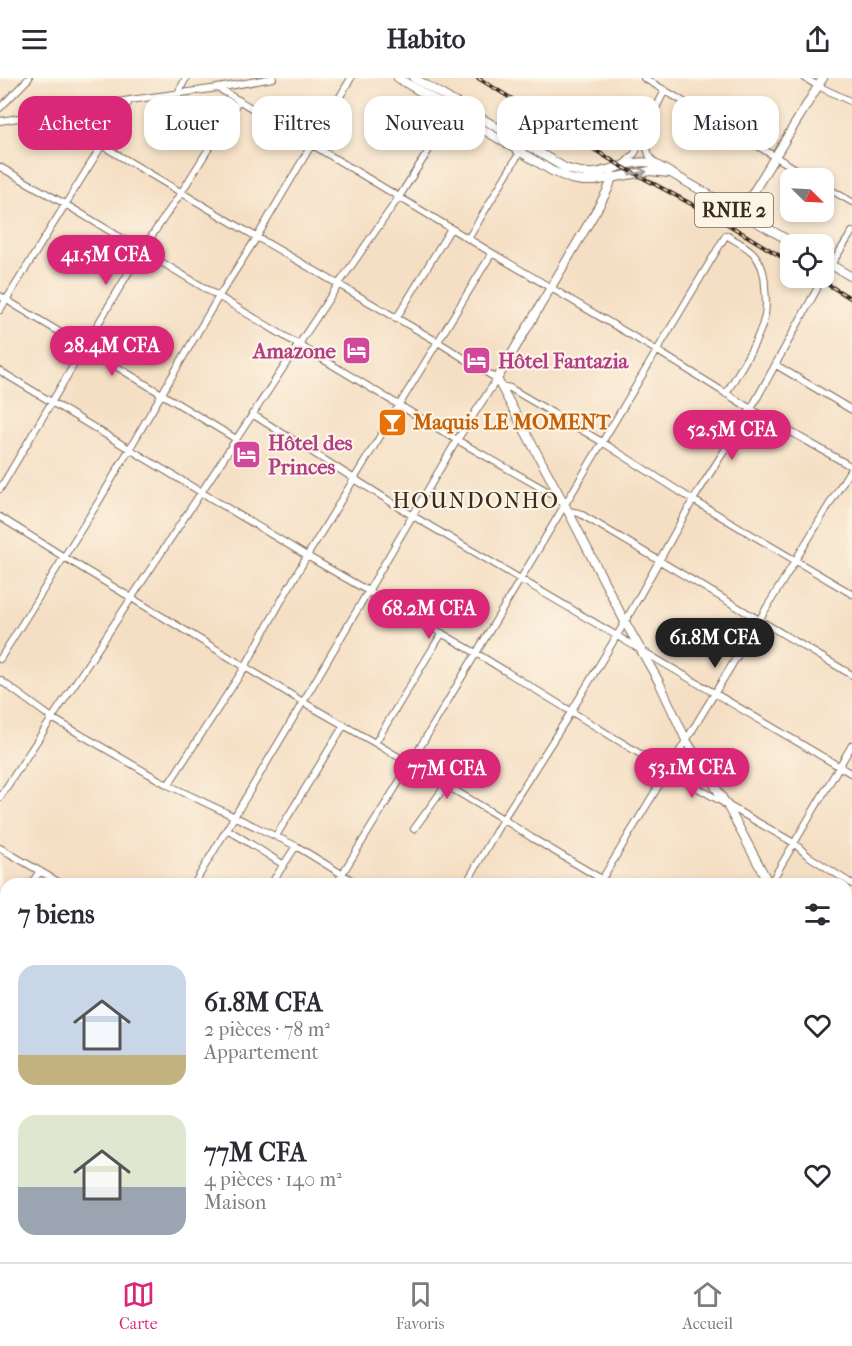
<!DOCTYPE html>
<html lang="fr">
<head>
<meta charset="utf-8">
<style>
  :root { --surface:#fff; --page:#f7f7f7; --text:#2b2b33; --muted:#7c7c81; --line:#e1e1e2; --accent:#db2777 }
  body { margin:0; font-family:"IM FELL French Canon",serif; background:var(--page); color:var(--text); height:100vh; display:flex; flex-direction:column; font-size:22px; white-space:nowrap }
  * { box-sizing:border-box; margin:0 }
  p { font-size:20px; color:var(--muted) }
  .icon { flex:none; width:33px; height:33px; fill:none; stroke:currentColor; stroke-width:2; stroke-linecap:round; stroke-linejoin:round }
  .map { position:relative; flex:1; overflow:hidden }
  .side { position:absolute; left:0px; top:800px; width:852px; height:386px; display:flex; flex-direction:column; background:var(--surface); border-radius:18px 18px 0 0; box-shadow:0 3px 9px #0003 }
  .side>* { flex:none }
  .hud { position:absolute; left:18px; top:18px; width:816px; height:54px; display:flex; gap:12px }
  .needle { width:39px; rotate:114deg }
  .buttons { position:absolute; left:780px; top:90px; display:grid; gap:12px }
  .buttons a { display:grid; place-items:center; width:54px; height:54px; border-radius:12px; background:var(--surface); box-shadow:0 3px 9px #0003; font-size:30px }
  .price { position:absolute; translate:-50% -51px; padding:0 14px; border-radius:21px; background:var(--accent); color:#fff; font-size:20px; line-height:39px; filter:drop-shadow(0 2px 3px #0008) }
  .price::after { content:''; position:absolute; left:50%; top:36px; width:18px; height:14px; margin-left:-9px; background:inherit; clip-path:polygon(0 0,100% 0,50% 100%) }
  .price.on { background:#222; color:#fff }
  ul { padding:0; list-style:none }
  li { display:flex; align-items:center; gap:18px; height:150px; padding:0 18px }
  li span { display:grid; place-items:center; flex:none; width:168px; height:120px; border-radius:18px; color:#555 }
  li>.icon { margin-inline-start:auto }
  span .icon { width:72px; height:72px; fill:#fffc; stroke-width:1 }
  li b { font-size:26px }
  h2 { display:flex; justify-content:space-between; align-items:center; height:72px; padding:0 18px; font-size:26px }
  .chip { padding:0 21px; border-radius:18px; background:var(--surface); box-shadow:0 3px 9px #0003; font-size:21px; line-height:54px }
  .chip.on { background:var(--accent); color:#fff }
  header { display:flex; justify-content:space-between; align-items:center; height:78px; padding:0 18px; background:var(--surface); font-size:27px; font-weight:700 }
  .dock { display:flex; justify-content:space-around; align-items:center; height:84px; border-top:2px solid var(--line); background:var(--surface); font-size:16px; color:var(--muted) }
  .dock a { display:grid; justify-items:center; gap:3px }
  .dock .on { color:var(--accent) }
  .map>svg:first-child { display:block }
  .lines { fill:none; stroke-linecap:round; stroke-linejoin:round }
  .minor-casing { stroke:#7c6958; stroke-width:8 }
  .major-casing { stroke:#7c6958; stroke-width:10 }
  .highway-casing { stroke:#7c6958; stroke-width:10 }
  .minor { stroke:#fff; stroke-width:6 }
  .major { stroke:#fff; stroke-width:8 }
  .highway { stroke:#fff; stroke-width:8 }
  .rail-casing { stroke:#3b2a1e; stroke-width:4 }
  .rail { stroke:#fcf5e5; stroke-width:1.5; stroke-dasharray:4.5; stroke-linecap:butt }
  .oneway { stroke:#a79f9a }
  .labels { text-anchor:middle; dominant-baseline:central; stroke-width:4.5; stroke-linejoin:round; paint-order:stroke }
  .shield { fill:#fcf5e5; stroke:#75675a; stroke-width:1.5 }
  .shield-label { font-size:20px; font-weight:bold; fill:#3b2a1e }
  .hotel-label { font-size:21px; font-weight:bold; fill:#b23c85; stroke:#fcf5e5; text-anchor:start }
  .food-label { font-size:21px; font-weight:bold; fill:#c56008; stroke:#fcf5e5; text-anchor:start }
  .neighbourhood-label { font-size:22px; letter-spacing:1.5px; fill:#3b2a1e; stroke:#fcf5e5 }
</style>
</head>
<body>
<header><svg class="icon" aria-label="menu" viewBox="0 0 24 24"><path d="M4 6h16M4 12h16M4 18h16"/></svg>Habito<svg class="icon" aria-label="share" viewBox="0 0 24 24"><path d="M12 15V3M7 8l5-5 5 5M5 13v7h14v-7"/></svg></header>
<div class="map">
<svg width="852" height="1184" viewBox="0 0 852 1184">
  <rect width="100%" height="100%" fill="#fcf5e5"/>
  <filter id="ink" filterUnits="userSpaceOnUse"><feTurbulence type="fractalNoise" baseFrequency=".0167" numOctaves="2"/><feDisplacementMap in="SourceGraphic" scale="12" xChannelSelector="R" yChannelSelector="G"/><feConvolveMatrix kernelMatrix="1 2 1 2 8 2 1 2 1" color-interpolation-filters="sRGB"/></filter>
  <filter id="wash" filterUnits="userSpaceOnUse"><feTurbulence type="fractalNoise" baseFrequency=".008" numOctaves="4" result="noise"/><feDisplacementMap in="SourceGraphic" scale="24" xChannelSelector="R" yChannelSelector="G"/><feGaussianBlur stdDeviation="1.35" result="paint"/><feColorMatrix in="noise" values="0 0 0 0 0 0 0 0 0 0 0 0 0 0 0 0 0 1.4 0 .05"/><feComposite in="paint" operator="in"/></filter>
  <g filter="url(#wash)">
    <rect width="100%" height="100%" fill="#f5dfc4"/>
  </g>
  <g filter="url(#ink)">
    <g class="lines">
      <defs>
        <path id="minor" d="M644,0l167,100
          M805,0l13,8 34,16
          M218,10l274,165 164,97 95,59 101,58
          M178,15l8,-15
          M0,30l29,-30
          M49,36l192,114 197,114 59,37 -40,61 -154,262 -109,182
          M0,43l130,-21 88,-12 55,-10
          M643,57l6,20 6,9
          M623,87l12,-12 8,-19 22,-44
          M0,89l65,37 392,236 104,59
          M824,108l28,16
          M468,161l52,-87
          M831,187l21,-33
          M0,218l236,143
          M0,232l130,-210
          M396,241l55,-91
          M776,287l76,45
          M0,293l307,185 169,97 192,118 126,72 13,12 45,29
          M501,308l9,2 92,54 91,58 159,94
          M252,336l161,102 439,258
          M0,411l142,-239 39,-57 58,-93
          M568,433l11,2 273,162
          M0,439l64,40 239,145 72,41 128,76 29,19 78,46
          M0,581l99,-158 120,-205 38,-59 94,-159
          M0,602l52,38 116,67 128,61 62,38
          M375,665l67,-110
          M168,707l77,-118 35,-64 27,-47 185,-303
          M0,719l338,-512 61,-88 56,-88
          M227,751l57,36
          M414,751l32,-44
          M276,758l68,-111
          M0,770l62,36
          M31,806l9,-13
          M271,806l25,-38
          M336,806l74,-120 316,-529c8,5 19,10 27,18 8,9 12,22 12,34 1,10 2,22 -1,32 -6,24 -26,53 -38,75
          M466,806l37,-65 68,-107 54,-90 68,-122 58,-91 66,-120
          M599,806l253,-417
          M770,806l82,-139
          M0,853l6,-9
          M846,926l6,-10
          M0,989l6,4
          M0,1090l6,-6
          M97,1179l2,5
          M134,1179l2,5
          M250,1179l7,5
          M330,1179l6,5
          M517,1179l10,5
          M807,1179l8,5
          M369,1184l3,-5
          M425,1184l3,-5
          M541,1184l3,-5
          M585,1184l3,-5
          M706,1184l4,-5"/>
        <path id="major" d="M611,94c2,12 -6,22 -11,32l-103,175 71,132 57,111 34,60 27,58 42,67 41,77
          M740,136l83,-136
          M846,944l6,11"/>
        <path id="highway" d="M398,0l154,93 19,8 12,2h11l56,-10 19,2
          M414,0l151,90c10,3 19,6 29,5 20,-3 41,-15 61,-9l140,80
          M824,183l28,16"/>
      </defs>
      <use href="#minor" class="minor-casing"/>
      <use href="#major" class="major-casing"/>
      <use href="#highway" class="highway-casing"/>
      <use href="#minor" class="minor"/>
      <use href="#major" class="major"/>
      <use href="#highway" class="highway"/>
      <defs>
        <path id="rail" d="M478,0l143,88 98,53 71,43
          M817,200l35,21"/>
      </defs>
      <use href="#rail" class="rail-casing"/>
      <use href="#rail" class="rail"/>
    </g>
    <defs><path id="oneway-shaft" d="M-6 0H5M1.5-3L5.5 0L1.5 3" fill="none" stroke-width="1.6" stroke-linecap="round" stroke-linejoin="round" transform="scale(1.5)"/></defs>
    <use class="oneway" href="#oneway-shaft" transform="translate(638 95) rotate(-9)"/>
  </g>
  <defs>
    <symbol id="hotel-square" viewBox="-11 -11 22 22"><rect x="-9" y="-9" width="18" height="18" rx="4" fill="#d1479c" stroke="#fcf5e5"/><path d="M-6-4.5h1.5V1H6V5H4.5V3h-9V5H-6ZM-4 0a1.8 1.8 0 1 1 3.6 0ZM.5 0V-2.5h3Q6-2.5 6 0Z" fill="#fff"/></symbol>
    <symbol id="bar-square" viewBox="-11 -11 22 22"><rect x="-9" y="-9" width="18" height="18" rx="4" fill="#e8710a" stroke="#fcf5e5"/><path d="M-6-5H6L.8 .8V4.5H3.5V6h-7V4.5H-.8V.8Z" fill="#fff"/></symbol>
  </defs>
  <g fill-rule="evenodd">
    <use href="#hotel-square" x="340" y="256" width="33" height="33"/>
    <use href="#hotel-square" x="460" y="266" width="33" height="33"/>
    <use href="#bar-square" x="376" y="328" width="33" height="33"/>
    <use href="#hotel-square" x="230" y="360" width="33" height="33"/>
  </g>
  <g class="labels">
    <rect class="shield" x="695" y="115" width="78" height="34" rx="4.5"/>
    <g class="shield-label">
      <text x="734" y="132">RNIE 2</text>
    </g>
    <g class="hotel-label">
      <text x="336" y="273" text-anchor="end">Amazone</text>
      <text x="498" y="283">Hôtel Fantazia</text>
      <text x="268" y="365">Hôtel des<tspan x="268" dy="24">Princes</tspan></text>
    </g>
    <g class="food-label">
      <text x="413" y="344">Maquis LE MOMENT</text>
    </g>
    <g class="neighbourhood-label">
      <text x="476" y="423">HOUNDONHO</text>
    </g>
  </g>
</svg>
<div class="buttons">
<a><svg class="needle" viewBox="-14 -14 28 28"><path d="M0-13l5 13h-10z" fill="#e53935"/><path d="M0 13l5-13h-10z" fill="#7c7c81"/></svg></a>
<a><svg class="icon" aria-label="locate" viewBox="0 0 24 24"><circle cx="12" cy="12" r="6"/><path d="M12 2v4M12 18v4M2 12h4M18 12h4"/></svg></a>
</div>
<b class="price" style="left:106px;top:208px">41.5M CFA</b>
<b class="price" style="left:112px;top:299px">28.4M CFA</b>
<b class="price" style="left:732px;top:383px">52.5M CFA</b>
<b class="price" style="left:429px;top:562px">68.2M CFA</b>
<b class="price on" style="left:715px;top:591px">61.8M CFA</b>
<b class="price" style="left:692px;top:721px">53.1M CFA</b>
<b class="price" style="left:447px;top:722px">77M CFA</b>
<div class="hud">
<a class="chip on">Acheter</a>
<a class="chip">Louer</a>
<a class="chip">Filtres</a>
<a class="chip">Nouveau</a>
<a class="chip">Appartement</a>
<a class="chip">Maison</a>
</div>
<section class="side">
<h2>7 biens<svg class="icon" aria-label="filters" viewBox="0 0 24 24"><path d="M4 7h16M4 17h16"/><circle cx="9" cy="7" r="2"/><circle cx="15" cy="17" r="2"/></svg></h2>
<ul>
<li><span style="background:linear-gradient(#c9d6e8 75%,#c2b280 0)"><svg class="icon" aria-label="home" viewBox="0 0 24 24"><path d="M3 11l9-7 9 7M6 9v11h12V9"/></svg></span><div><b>61.8M CFA</b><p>2 pièces · 78 m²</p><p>Appartement</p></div><svg class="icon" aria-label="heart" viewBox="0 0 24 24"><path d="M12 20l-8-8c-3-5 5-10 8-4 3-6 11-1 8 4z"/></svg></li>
<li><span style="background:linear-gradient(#dfe7d0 60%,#9aa5b1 0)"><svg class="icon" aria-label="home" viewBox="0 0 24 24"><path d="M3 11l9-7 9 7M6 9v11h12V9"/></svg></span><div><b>77M CFA</b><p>4 pièces · 140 m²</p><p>Maison</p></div><svg class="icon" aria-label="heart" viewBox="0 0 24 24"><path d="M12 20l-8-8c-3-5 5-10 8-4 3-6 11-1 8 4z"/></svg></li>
</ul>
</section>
</div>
<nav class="dock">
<a class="on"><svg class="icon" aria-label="map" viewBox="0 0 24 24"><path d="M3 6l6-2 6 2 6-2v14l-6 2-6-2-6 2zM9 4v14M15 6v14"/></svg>Carte</a>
<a><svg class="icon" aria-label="saved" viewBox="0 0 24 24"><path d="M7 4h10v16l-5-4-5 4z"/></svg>Favoris</a>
<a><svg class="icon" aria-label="home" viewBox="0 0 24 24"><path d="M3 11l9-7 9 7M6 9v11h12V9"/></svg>Accueil</a>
</nav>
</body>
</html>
